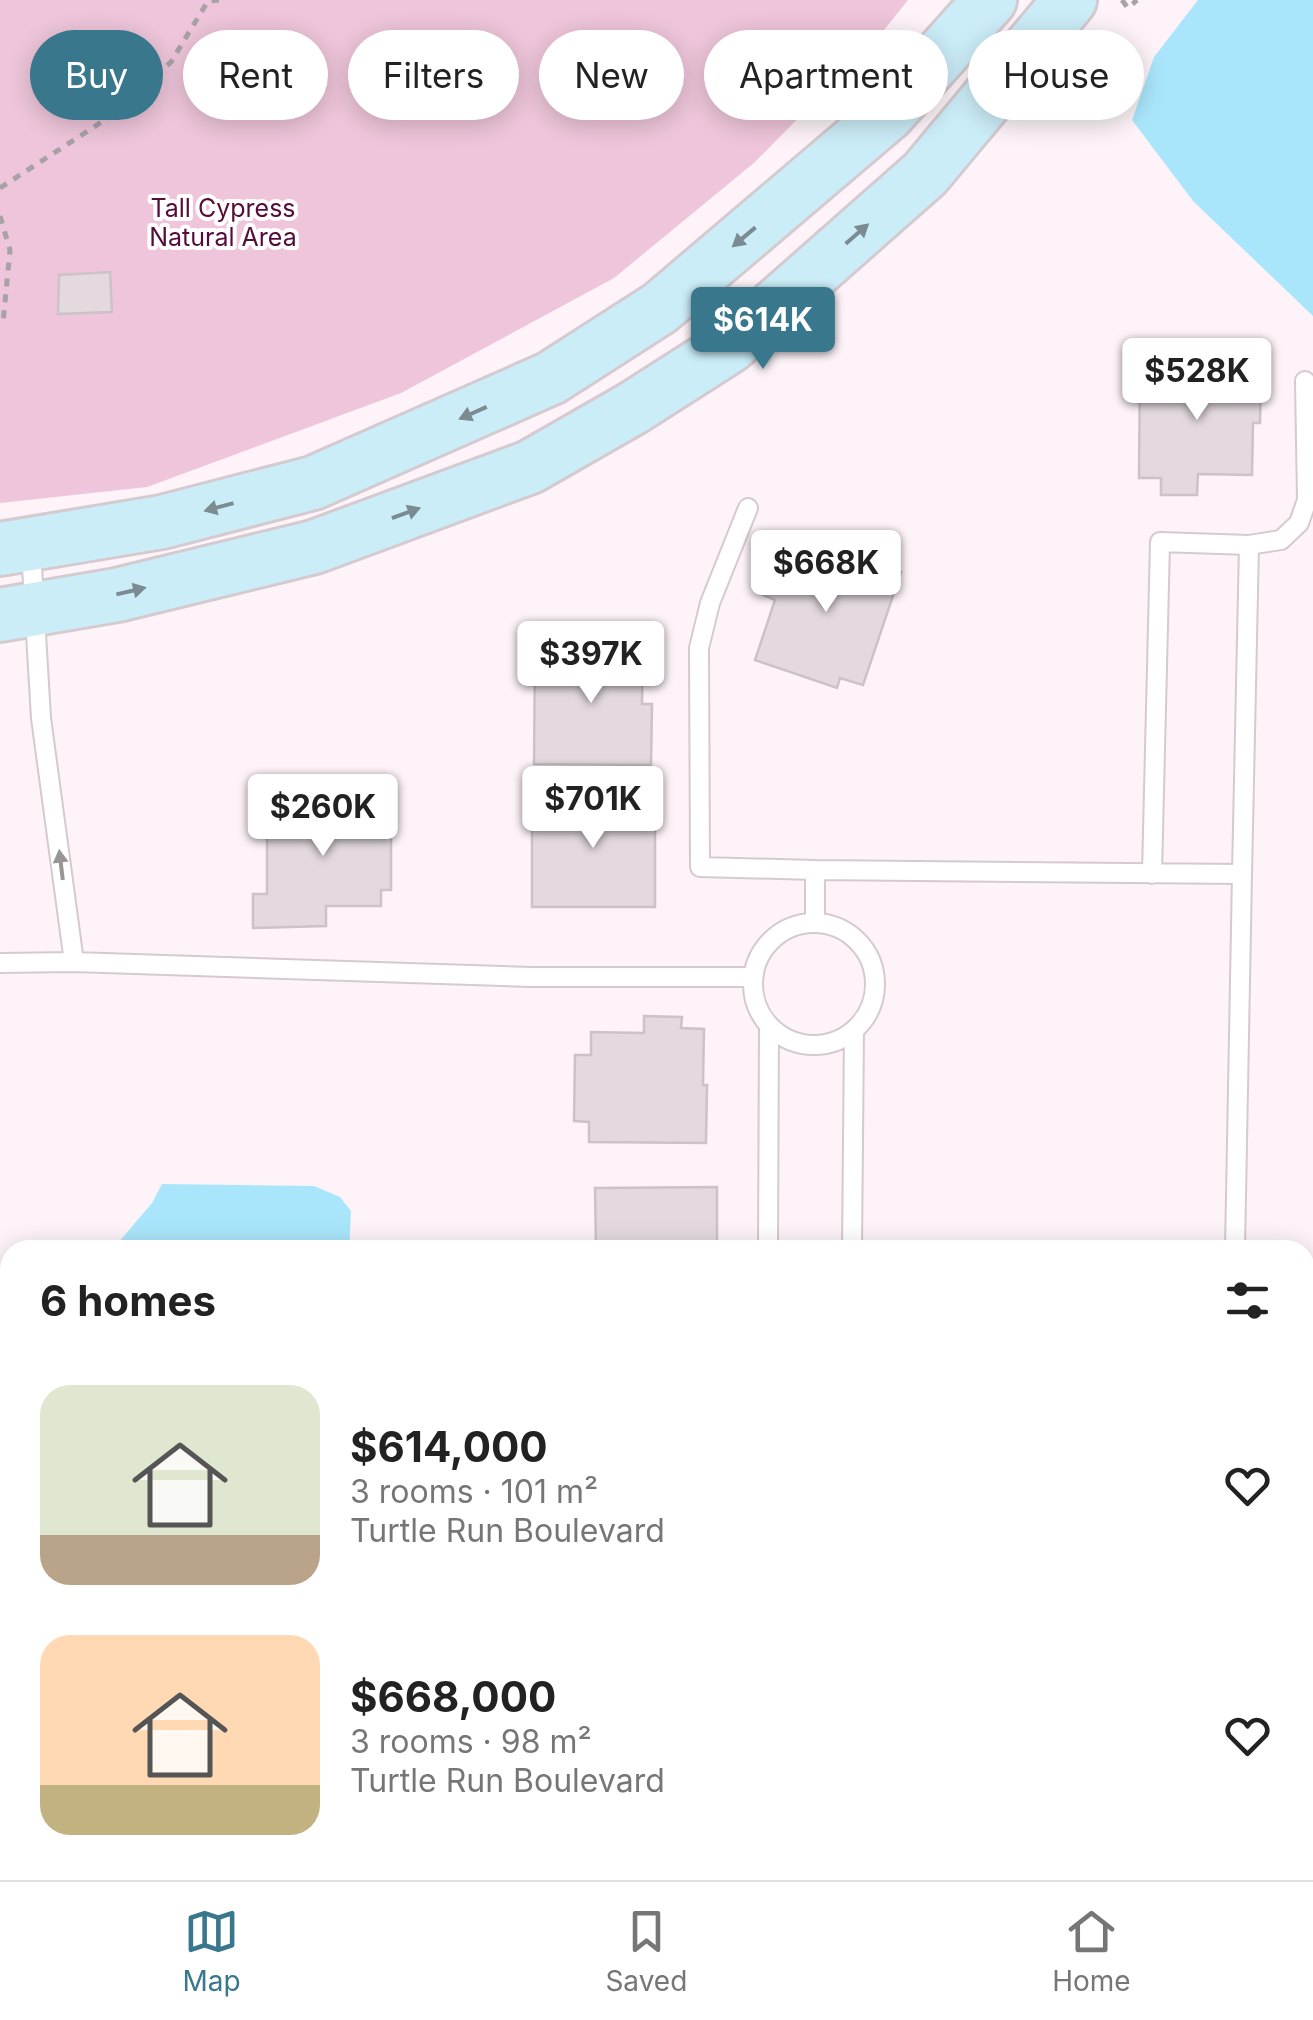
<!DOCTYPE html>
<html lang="en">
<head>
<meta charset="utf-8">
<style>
  :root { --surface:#fff; --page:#f6f6f6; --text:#222; --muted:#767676; --line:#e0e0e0; --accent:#38778c }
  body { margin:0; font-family:Inter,sans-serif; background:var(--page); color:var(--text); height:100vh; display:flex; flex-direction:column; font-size:38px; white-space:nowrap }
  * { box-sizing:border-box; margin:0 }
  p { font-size:32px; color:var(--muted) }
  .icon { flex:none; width:55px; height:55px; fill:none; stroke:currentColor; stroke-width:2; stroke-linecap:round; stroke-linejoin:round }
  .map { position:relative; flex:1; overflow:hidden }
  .panel { position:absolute; left:0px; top:1240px; width:1315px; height:640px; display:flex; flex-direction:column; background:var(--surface); border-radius:30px 30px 0 0; box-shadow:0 5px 25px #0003 }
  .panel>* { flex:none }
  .banner { position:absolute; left:30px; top:30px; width:1255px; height:90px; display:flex; gap:20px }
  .price { position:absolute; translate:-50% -85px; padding:0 22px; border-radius:10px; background:#fff; color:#222; font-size:32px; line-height:65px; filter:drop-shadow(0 2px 5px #0008) }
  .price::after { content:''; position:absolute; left:50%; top:60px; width:30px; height:22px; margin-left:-15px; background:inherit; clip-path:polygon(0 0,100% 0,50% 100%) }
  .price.selected { background:var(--accent); color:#fff }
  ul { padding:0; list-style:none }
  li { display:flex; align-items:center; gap:30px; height:250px; padding:0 40px }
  li span { display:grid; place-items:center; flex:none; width:280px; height:200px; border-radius:30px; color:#555 }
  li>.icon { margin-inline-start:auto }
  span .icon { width:120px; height:120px; fill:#fffc; stroke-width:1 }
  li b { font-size:42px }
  h2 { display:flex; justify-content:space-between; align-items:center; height:120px; padding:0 40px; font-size:42px }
  .chip { padding:0 35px; border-radius:45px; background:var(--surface); box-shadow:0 5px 25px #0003; font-size:35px; line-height:90px }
  .chip.selected { background:var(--accent); color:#fff }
  .dock { display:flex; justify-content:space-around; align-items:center; height:140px; border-top:2px solid var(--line); background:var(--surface); font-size:28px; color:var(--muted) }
  .dock a { display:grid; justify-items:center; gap:5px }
  .dock .selected { color:var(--accent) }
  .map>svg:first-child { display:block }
  .green { fill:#eec5da }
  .water { fill:#aae6fb }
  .building { fill:#e3d9de; stroke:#ccc2c7; stroke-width:2.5 }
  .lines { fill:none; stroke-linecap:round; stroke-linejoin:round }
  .lane-casing { stroke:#d4cacf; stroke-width:22 }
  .secondary-casing { stroke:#d4cacf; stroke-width:58 }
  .path { stroke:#a8a1a5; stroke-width:5; stroke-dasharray:8 8; stroke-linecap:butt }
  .lane { stroke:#fff; stroke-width:18 }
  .secondary { stroke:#cbedf8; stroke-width:52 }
  .oneway { fill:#7a8b92 }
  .oneway2 { fill:#979596 }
  .labels { text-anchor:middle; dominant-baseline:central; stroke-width:8; stroke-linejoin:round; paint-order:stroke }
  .park-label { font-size:25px; fill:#540c3b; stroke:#fff }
</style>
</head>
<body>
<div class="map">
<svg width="1313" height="1880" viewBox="0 0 1313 1880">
  <rect width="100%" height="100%" fill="#fdf3f8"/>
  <path class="green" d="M0,0h908l-28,35 -125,127 -141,116 -213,115 -254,94 -147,16z"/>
  <path class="water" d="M1198,0h115v316l-120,-115 -61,-81 22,-63z
    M162,1184l152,2 26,11 11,14 -2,39h-237l40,-47z
    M0,1562l10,1v143h-10z
    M1313,1811v69h-242l-25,-10h259v-57z
    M338,1870h171l-2,10h-174z"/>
  <path class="building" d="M110,272l2,40 -54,2 1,-39z
    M1140,365l121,2 -1,56h-7l-1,52 -54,-1 -1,21h-36v-17h-22z
    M800,541l49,17 1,-3 51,17 -38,113 -23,-7 -3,10 -82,-28 20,-60 -14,-6 12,-37 19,7z
    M555,645h88l-1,59h10l-1,61 -117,-1 1,-116 20,1z
    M532,795l123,1v111h-123z
    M267,798h124v92h-10v16h-55v20l-73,2v-34h14z
    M644,1016l38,1 -1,11 23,1 -1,56h4l-1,58 -117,-1v-20l-15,-1 1,-66h16v-23l53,1z
    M717,1187v58h-7v5h-114l-1,-62z
    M221,1870h51l-21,10h-25z
    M615,1870h18l7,10h-39z
    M678,1870h47v10h-47z
    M747,1870h48l-4,10h-48z
    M812,1870h46l-4,10h-46z
    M872,1870h38l7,3 -2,7h-47z"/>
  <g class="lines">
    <defs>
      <path id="lane" d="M748,508l-38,95 -11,45 1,219 115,3
        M31,550l10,168 33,244
        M1152,874l8,-332 89,3 32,-5 18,-17 8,-23 -2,-119
        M1242,874l7,-329
        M815,922v-52l427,4 -7,376
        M753 984a61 61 0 1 1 122 0a61 61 0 1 1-122 0Z
        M0,963l74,-1 456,15h223
        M768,1250l1,-225
        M852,1250l2,-220
        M0,1501l10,4"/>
      <path id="secondary" d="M0,549l162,-27 151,-39 238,-105 109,-70 228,-194 102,-114
        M0,615l117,-20 197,-48 216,-80 103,-59 97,-62 195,-172 145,-174"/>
    </defs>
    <use href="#lane" class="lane-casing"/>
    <use href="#secondary" class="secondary-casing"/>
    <path class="path" d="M1122,0l6,8 9,-8
      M0,188l114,-74 57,-52 37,-61 11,-1
      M0,216l10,34 -7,73"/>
    <use href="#lane" class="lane"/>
    <use href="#secondary" class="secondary"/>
  </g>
  <defs><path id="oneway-solid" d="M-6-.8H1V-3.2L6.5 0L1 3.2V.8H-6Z" transform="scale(2.5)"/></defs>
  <g class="oneway">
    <use href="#oneway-solid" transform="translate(857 234) rotate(-41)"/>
    <use href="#oneway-solid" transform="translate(744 237) rotate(140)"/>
    <use href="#oneway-solid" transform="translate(473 413) rotate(156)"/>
    <use href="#oneway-solid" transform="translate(219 507) rotate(165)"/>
    <use href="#oneway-solid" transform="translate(406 513) rotate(-20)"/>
    <use href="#oneway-solid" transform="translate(131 591) rotate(-13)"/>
  </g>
  <use class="oneway2" href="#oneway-solid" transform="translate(61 865) rotate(-97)"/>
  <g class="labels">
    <g class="park-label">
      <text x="223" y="208">Tall Cypress<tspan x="223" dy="29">Natural Area</tspan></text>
    </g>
  </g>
</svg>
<b class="price selected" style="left:763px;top:372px">$614K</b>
<b class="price" style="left:1197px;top:423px">$528K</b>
<b class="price" style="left:826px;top:615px">$668K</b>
<b class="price" style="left:591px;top:706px">$397K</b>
<b class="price" style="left:593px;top:851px">$701K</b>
<b class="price" style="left:323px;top:859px">$260K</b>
<div class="banner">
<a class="chip selected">Buy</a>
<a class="chip">Rent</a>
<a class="chip">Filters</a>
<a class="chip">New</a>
<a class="chip">Apartment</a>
<a class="chip">House</a>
</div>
<section class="panel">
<h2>6 homes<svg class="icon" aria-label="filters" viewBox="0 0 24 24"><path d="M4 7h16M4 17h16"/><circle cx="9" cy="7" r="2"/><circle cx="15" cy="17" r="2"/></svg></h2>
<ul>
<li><span style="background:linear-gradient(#dfe7d0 75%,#b9a48a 0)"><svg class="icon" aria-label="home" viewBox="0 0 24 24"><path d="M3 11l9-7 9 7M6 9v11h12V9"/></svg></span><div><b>$614,000</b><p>3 rooms · 101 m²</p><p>Turtle Run Boulevard</p></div><svg class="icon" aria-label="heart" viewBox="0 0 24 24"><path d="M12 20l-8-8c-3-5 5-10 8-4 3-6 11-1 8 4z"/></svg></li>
<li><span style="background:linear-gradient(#ffd9b3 75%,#c2b280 0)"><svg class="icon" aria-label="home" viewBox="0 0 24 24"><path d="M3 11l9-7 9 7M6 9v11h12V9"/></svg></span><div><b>$668,000</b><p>3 rooms · 98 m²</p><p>Turtle Run Boulevard</p></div><svg class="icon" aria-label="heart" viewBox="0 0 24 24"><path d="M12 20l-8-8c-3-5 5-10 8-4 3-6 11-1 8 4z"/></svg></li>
</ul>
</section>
</div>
<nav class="dock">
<a class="selected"><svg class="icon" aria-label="map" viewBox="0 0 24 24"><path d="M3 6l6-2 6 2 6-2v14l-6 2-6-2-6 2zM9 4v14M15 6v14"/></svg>Map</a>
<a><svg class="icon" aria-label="saved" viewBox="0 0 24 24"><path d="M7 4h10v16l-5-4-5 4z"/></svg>Saved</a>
<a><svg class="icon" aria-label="home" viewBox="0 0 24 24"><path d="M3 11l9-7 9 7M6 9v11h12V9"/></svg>Home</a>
</nav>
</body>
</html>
